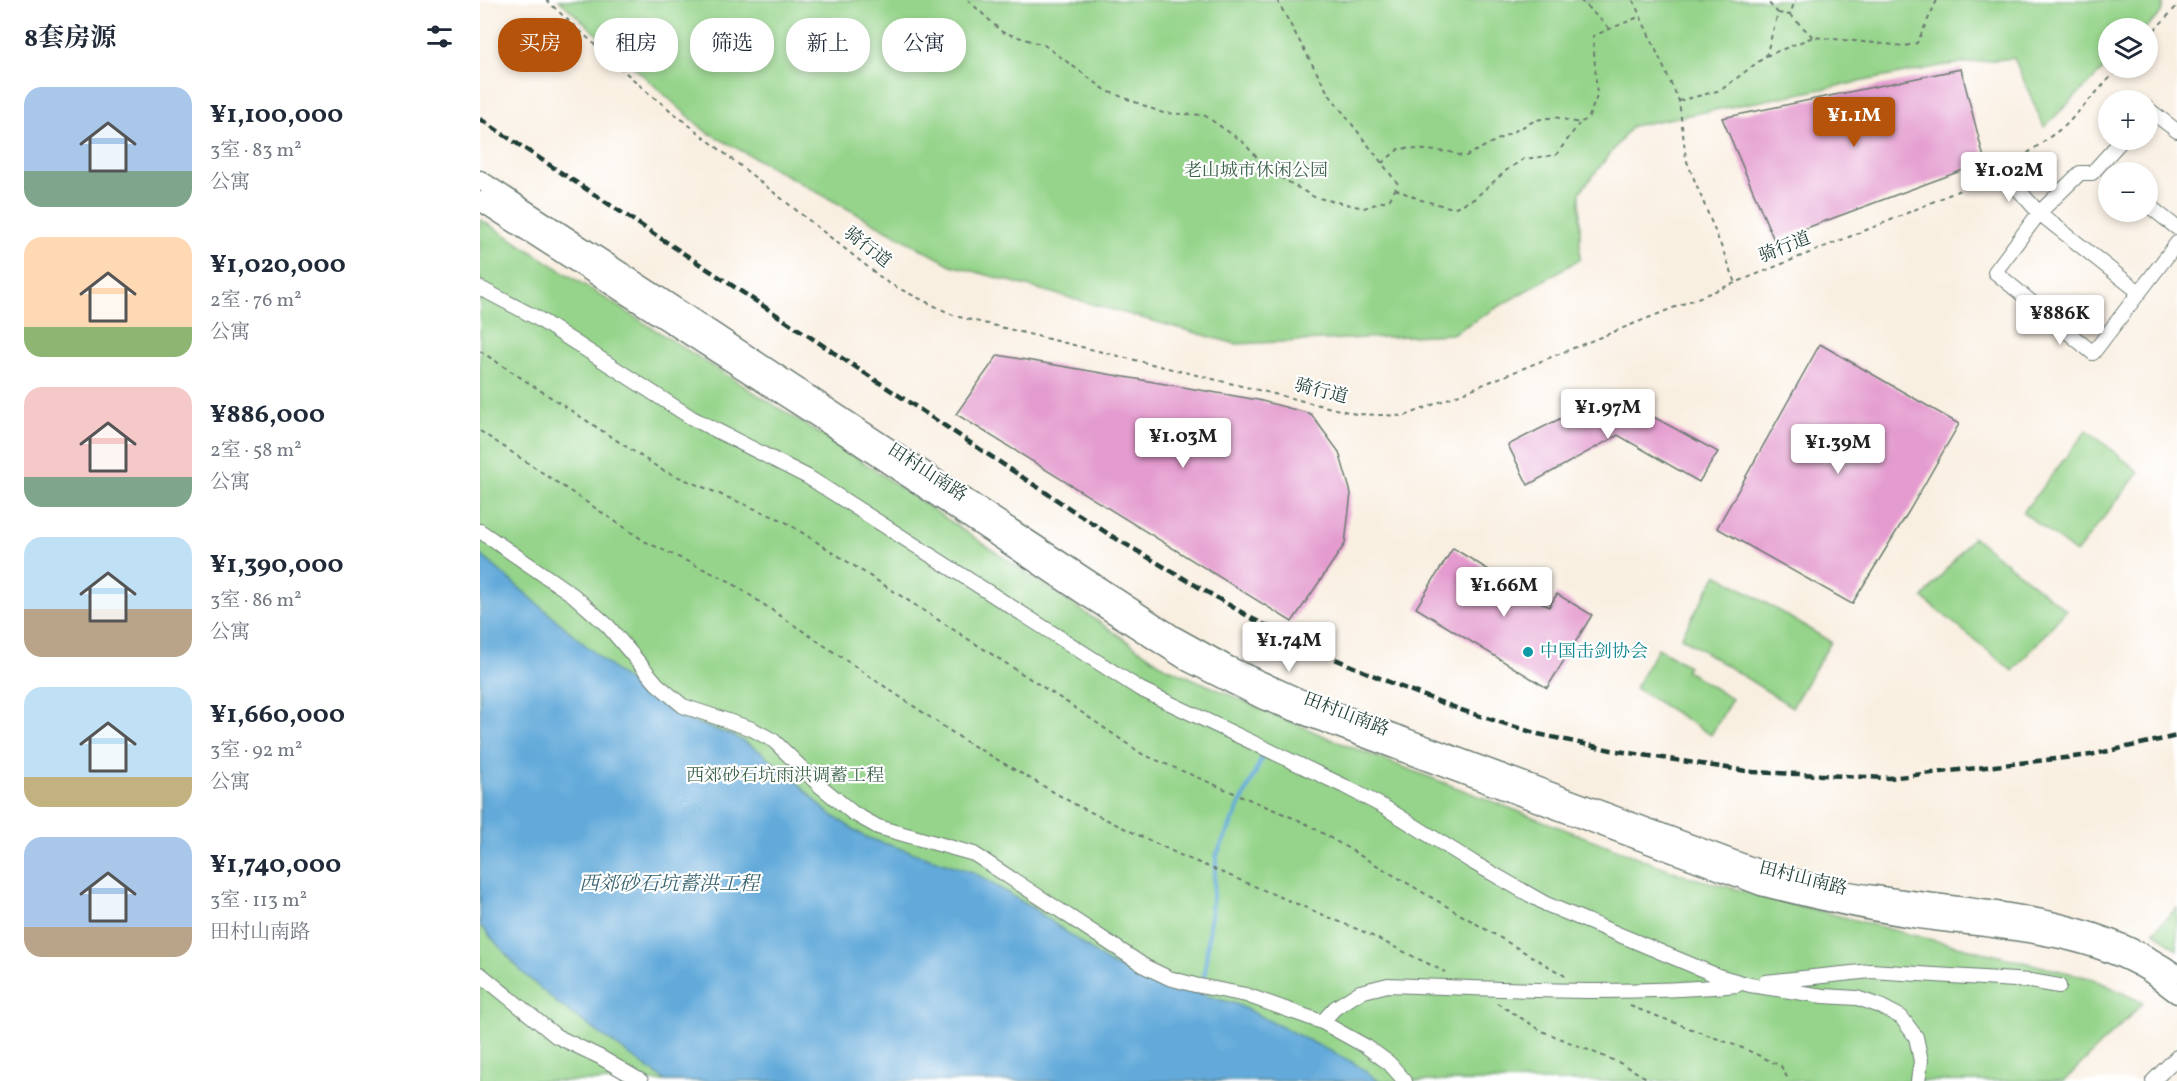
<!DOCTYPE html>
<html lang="zh">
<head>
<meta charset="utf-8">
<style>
  :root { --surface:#fff; --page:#f2f2f3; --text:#1f2937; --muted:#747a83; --accent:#b45309 }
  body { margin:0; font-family:Vollkorn,"Noto Serif SC",serif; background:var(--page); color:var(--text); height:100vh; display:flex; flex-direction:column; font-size:22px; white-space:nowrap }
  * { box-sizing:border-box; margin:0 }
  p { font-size:20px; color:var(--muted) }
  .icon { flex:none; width:33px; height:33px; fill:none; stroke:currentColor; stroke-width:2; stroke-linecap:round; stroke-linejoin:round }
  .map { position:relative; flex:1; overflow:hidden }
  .sheet { display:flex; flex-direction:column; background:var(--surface); width:480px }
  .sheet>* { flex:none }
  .banner { position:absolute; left:18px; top:18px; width:570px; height:54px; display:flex; gap:12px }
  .tools { position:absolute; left:1618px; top:18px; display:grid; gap:12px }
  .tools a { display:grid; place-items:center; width:60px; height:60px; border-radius:50%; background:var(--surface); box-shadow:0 3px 9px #0003; font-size:30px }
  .price { position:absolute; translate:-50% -51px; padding:0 14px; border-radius:6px; background:#fff; color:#222; font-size:20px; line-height:39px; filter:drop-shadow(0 2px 3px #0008) }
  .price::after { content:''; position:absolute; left:50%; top:36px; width:18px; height:14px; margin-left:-9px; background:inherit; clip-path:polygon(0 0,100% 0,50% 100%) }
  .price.on { background:var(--accent); color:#fff }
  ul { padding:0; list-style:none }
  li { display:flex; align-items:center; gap:18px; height:150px; padding:0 24px }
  li span { display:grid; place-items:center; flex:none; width:168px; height:120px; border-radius:18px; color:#555 }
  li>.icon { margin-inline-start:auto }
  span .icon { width:72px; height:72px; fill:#fffc; stroke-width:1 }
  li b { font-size:26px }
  h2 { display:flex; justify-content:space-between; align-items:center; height:72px; padding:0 24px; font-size:26px }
  .pill { padding:0 21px; border-radius:24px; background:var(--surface); box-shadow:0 3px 9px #0003; font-size:21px; line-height:54px }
  .pill.on { background:var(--accent); color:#fff }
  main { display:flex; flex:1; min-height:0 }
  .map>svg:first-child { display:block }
  .green { fill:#95d48a; stroke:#5a885f; stroke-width:1.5 }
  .water { fill:#63aada; stroke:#417487; stroke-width:1.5 }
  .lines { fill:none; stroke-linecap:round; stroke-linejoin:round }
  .stream { stroke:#63aada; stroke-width:4.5 }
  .building { fill:#e49bcf }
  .minor-casing { stroke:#6b7b71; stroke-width:16 }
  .major-casing { stroke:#6b7b71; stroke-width:21 }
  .path { stroke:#6b7b71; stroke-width:2; stroke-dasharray:4.5 4.5; stroke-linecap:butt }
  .minor { stroke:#fff; stroke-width:14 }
  .major { stroke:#fff; stroke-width:18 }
  .rail { stroke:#1f3d34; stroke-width:4.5; stroke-dasharray:9 4.5; stroke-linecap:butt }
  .culture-dot { fill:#0f9aa8; stroke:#fff; stroke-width:2 }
  .labels { text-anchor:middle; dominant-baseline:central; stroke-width:4.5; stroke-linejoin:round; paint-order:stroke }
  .park-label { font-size:18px; fill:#3c634a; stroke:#fff }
  .street-label { font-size:18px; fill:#1f3d34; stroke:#fff }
  .culture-label { font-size:18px; fill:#0d838f; stroke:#fff; text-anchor:start }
  .water-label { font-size:20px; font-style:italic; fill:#37636e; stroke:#fff }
</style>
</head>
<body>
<main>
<section class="sheet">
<h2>8套房源<svg class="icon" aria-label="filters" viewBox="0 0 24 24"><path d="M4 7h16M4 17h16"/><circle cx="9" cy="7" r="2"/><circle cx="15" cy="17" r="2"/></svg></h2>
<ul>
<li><span style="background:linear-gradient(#a9c7e8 70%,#7fa58c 0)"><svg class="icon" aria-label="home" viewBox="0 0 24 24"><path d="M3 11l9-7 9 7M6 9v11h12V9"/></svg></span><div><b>¥1,100,000</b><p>3室 · 83 m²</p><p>公寓</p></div></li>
<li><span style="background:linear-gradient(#ffd9b3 75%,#8fb573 0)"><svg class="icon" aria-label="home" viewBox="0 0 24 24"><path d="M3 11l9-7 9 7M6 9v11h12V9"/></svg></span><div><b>¥1,020,000</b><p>2室 · 76 m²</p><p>公寓</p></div></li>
<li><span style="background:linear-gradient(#f6c9c9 75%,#7fa58c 0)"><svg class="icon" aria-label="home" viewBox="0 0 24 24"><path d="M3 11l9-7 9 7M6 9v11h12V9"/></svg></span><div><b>¥886,000</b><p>2室 · 58 m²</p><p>公寓</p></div></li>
<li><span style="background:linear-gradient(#bfe0f5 60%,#b9a48a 0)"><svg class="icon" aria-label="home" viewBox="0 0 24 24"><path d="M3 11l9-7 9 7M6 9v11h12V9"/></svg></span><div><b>¥1,390,000</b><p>3室 · 86 m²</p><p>公寓</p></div></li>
<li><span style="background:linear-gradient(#bfe0f5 75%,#c2b280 0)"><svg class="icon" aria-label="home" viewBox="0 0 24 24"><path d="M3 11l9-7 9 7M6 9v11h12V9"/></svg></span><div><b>¥1,660,000</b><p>3室 · 92 m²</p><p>公寓</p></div></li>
<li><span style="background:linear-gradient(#a9c7e8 75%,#b9a48a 0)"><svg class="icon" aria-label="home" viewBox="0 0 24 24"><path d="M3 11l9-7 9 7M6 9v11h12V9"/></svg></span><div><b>¥1,740,000</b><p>3室 · 113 m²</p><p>田村山南路</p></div></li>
</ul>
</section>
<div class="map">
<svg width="1697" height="1081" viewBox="0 0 1697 1081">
  <rect width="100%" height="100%" fill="#fff"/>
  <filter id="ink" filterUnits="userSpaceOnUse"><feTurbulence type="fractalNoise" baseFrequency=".0167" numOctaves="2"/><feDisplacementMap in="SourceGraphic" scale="12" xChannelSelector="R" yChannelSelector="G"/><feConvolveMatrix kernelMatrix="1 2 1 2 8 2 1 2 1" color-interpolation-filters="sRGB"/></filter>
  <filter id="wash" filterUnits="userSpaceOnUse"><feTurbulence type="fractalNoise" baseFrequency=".008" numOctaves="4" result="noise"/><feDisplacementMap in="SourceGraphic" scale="24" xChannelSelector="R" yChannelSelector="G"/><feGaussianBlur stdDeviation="1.35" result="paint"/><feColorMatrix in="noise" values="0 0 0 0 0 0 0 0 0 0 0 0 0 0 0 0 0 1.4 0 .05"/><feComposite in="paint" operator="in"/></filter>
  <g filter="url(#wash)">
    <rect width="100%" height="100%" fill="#f9efe1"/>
    <path class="green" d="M79,0h1605l-3,13 -15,15h-37v36l-65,63 -30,-69 -68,7 -314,61 -52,66v67l-128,75 -216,10 -285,-79 -246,-134z
      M0,219l362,229 322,218 169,74 353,136 226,59 182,44 49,24 -79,78h-1584z
      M1607,430l52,42 -63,81 -53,-41z
      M1493,537l93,73 -53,61 -90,-73z
      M1237,574l114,68 -39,65 -111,-70z
      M1178,648l30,18 -3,4 47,29 -21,36 -76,-47z
      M1697,908v42l-23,-19z"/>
    <path class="water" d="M0,554l146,126 55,38 53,18 26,15 38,32 29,29 38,25 108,35 61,37 78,56 41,16 83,23 118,59 25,18h-713l-109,-78 -34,-30 -43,-48z"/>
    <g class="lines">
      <path class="stream" d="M722,1000l15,-146 46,-98"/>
    </g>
    <g id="blocks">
      <path class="building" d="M1481,69l24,93 -211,78 -52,-122z
        M1340,344l139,80 -50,87 -57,93 -135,-76z
        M518,355l260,45 53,14 28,38 12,41 -6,51 -53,78 -336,-208z
        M1119,399h17l12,4 90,49 -19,30 -81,-47 -90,50 -20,-40z
        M973,548l96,59 8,-13 35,21 -45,73 -131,-80z"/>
    </g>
  </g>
  <g filter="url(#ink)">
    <use href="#blocks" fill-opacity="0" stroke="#6b7b71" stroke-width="1.5"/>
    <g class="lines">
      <defs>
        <path id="minor" d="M1668,109l29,22
          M1642,140l-30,33h-12l-41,40 -44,59 98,81 84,-110
          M1523,172l36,41 100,79
          M1668,205l29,23
          M0,288l57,30 155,100 116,59 332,212 204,97 40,21 90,56 72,41 172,72 32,9 73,11 34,2 23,8 21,11 15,20 5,24 -3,20
          M0,531l93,64 35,31 49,58 26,22 69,23 22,12 45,44 34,28 25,14 96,27 172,113 23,11 26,7 51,10 76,27 45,25 22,16 16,18
          M0,974l76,62 44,21 41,24
          M1285,982l106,-11 160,10 28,5
          M842,1022l13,-14 25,-16 28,-7c116,4 234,11 349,0
          M1673,1081l24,-24"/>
        <path id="major" d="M0,180l174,113 519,342 56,31 70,32 459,171c38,10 77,21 116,26 104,16 214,16 303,79
          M0,201l364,234 238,159 106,68 75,38 498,186c50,13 100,24 152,32 77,12 166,12 235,54 10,7 19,15 29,22"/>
      </defs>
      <use href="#minor" class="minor-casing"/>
      <use href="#major" class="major-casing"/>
      <path class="path" d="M66,0l100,91 242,192 67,33 401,98 49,2 486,-196 99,-43
        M488,0l34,32 42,13 63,46 56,22 41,2 39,27 25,28 46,27 50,11 26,-9 8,-15 -70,-91 -51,-93
        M1100,0l30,29
        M1153,0l46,101 7,58 50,124
        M1298,13l12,2 5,-15
        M1310,15l23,22
        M1668,37l29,-31
        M1286,56l47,-19 92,9 12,-3 20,-43
        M1199,101l42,-11 45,-34 12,-43 -12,-13
        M902,163l18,-15 50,4 14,5 72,-37 19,-3 24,6 9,-4 9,-23 -4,-60 48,-20
        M1533,164l53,-39 53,-57
        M915,189l26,11 32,8 21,-9 34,-30 16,-10 32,-4 23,-31
        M0,351l182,119 122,51 287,184 71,49 163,69 260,153
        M0,431l166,111 83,39 236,160 111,64 104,50 184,77 81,40
        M1017,1003l45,28 78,32 32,18
        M1150,1006l115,43 36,17 8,15"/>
      <use href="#minor" class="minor"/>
      <use href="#major" class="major"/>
      <path class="rail" d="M0,119l630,416 143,84 68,34 75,32 65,25 77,24 73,16 142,22 136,6 201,-23 87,-19"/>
    </g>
  </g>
  <circle class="culture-dot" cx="1048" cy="652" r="6"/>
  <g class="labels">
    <g class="park-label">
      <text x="776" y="171">老山城市休闲公园</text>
      <text x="305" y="776">西郊砂石坑雨洪调蓄工程</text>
    </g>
    <g class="street-label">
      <text transform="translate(387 248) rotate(38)">骑行道</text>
      <text transform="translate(1305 248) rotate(-22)">骑行道</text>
      <text transform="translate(841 392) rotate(14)">骑行道</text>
      <text transform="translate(447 473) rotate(33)">田村山南路</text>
      <text transform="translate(866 715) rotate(21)">田村山南路</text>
      <text transform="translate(1323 879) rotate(14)">田村山南路</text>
    </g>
    <g class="culture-label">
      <text x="1060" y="652">中国击剑协会</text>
    </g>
    <g class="water-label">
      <text x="189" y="885">西郊砂石坑蓄洪工程</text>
    </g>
  </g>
</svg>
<div class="tools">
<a><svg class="icon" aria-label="layers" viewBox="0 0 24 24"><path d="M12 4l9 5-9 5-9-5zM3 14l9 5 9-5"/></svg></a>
<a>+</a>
<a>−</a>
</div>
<b class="price on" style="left:1374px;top:148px">¥1.1M</b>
<b class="price" style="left:1529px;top:203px">¥1.02M</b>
<b class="price" style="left:1580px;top:346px">¥886K</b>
<b class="price" style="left:1128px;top:440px">¥1.97M</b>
<b class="price" style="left:703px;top:469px">¥1.03M</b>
<b class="price" style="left:1358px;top:475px">¥1.39M</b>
<b class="price" style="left:1024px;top:618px">¥1.66M</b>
<b class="price" style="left:809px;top:673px">¥1.74M</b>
<div class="banner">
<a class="pill on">买房</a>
<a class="pill">租房</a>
<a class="pill">筛选</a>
<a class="pill">新上</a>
<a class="pill">公寓</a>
</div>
</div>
</main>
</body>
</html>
